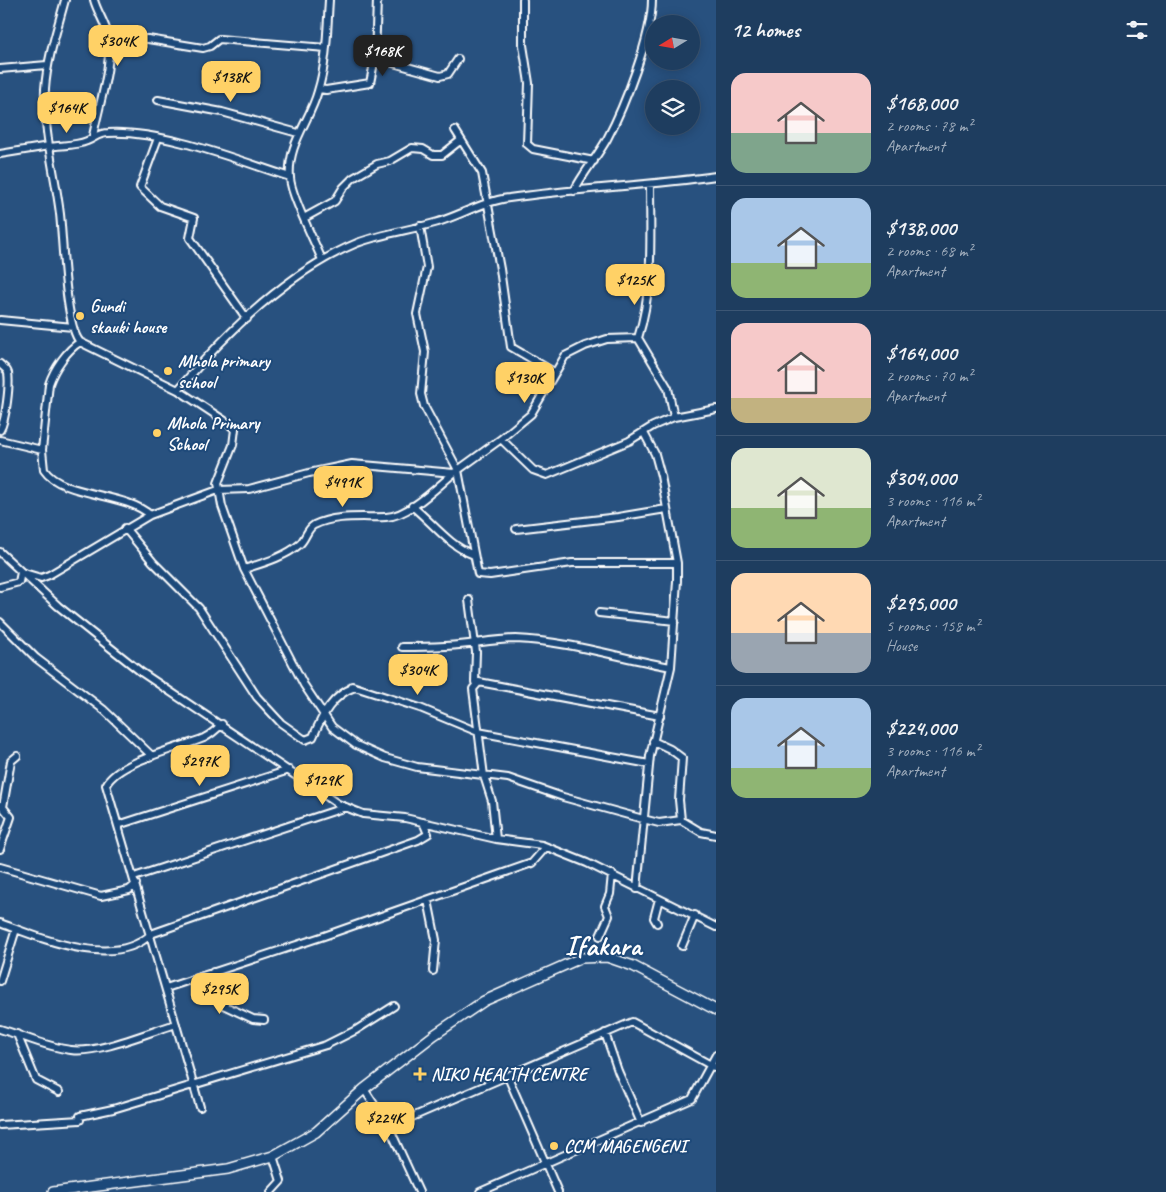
<!DOCTYPE html>
<html lang="en">
<head>
<meta charset="utf-8">
<style>
  :root { --surface:#1e3d5f; --page:#2b4868; --text:#f1f3f6; --muted:#a1aebd; --line:#3c5674; --accent:#ffd166 }
  body { margin:0; font-family:Caveat,sans-serif; background:var(--page); color:var(--text); height:100vh; display:flex; flex-direction:column; font-size:19px; white-space:nowrap }
  * { box-sizing:border-box; margin:0 }
  p { font-size:16px; color:var(--muted) }
  .icon { flex:none; width:28px; height:28px; fill:none; stroke:currentColor; stroke-width:2; stroke-linecap:round; stroke-linejoin:round }
  .map { position:relative; flex:1; overflow:hidden }
  .sheet { display:flex; flex-direction:column; background:var(--surface); width:450px }
  .sheet>* { flex:none }
  .needle { width:32px; rotate:259deg }
  .buttons { position:absolute; left:645px; top:15px; display:grid; gap:10px }
  .buttons a { display:grid; place-items:center; width:55px; height:55px; border-radius:50%; background:var(--surface); box-shadow:0 2px 12px #0003,0 0 0 1px var(--line); font-size:25px }
  .price { position:absolute; translate:-50% -42px; padding:0 11px; border-radius:10px; background:var(--accent); color:#111; font-size:16px; line-height:32px; filter:drop-shadow(0 1px 2px #0008) }
  .price::after { content:''; position:absolute; left:50%; top:30px; width:15px; height:11px; margin-left:-8px; background:inherit; clip-path:polygon(0 0,100% 0,50% 100%) }
  .price.selected { background:#222; color:#fff }
  ul { padding:0; list-style:none }
  li { display:flex; align-items:center; gap:15px; height:125px; padding:0 15px }
  li+li { border-top:1px solid var(--line) }
  li span { display:grid; place-items:center; flex:none; width:140px; height:100px; border-radius:15px; color:#555 }
  li>.icon { margin-inline-start:auto }
  span .icon { width:60px; height:60px; fill:#fffc; stroke-width:1 }
  li b { font-size:21px }
  h2 { display:flex; justify-content:space-between; align-items:center; height:60px; padding:0 15px; font-size:21px }
  main { display:flex; flex:1; min-height:0 }
  .map>svg:first-child { display:block }
  .lines { fill:none; stroke-linecap:round; stroke-linejoin:round }
  .minor-casing { stroke:#fff; stroke-width:10 }
  .secondary-casing { stroke:#fff; stroke-width:12 }
  .minor { stroke:#1f4a7a; stroke-width:6 }
  .secondary { stroke:#1f4a7a; stroke-width:9 }
  .poi-dot { fill:#ffd166; stroke:#1f4a7a; stroke-width:2 }
  .labels { text-anchor:middle; dominant-baseline:central; stroke-width:4; stroke-linejoin:round; paint-order:stroke }
  .poi-label { font-size:18px; font-weight:bold; fill:#fff; stroke:#1f4a7a; text-anchor:start }
  .town-label { font-size:28px; font-weight:bold; fill:#fff; stroke:#1f4a7a }
</style>
</head>
<body>
<main>
<div class="map">
<svg width="716" height="1192" viewBox="0 0 716 1192">
  <rect width="100%" height="100%" fill="#28517f"/>
  <filter id="ink" filterUnits="userSpaceOnUse"><feTurbulence type="fractalNoise" baseFrequency=".02" numOctaves="2"/><feDisplacementMap in="SourceGraphic" scale="10" xChannelSelector="R" yChannelSelector="G"/><feConvolveMatrix kernelMatrix="1 2 1 2 8 2 1 2 1" color-interpolation-filters="sRGB"/></filter>
  <g filter="url(#ink)">
    <g class="lines">
      <defs>
        <path id="minor" d="M65,0c-8,30 -18,59 -20,89 -2,43 10,83 15,125 3,26 5,112 20,128l98,48 47,31 10,8 -2,16 -15,38 4,23 22,63 60,116 28,42 24,18 29,13 32,9 91,11 55,19 80,22 16,4 22,-3 20,12 15,3
          M523,0v45l6,38 -2,61 6,5 61,12
          M108,39h40l55,9 7,-2 9,-7 107,9
          M375,58l65,18 8,-2 10,-15
          M0,69l47,-4
          M319,89l7,1 44,-7 5,-25 2,-58
          M158,100l64,12 76,21
          M455,130l27,43 18,96 11,78 43,25
          M93,136c5,-28 22,-77 14,-104 -3,-11 -10,-21 -13,-32
          M158,138l-18,49 20,19 34,12 -4,20 57,81
          M49,147c11,-2 27,-1 38,-6 8,-3 11,-8 21,-8 55,-3 129,27 182,44
          M0,154l49,-8
          M650,184c0,51 4,104 -12,154l30,50 6,29
          M574,191c9,-18 23,-34 33,-52 17,-32 45,-103 45,-139
          M304,218l31,-17 8,-13 10,-10 24,-14 13,-3 22,-13 11,1 10,6h9l19,-15
          M420,226l7,41 -10,47 8,38 -4,42 3,12 34,64 20,104 12,1 82,-12h105
          M322,260c-8,-20 -31,-64 -32,-82 -3,-34 20,-57 28,-87 9,-29 9,-61 11,-91
          M0,320l73,7
          M80,342c-13,8 -26,27 -31,42l-7,66 2,20c18,27 81,22 106,45
          M0,364c3,3 7,5 8,9 2,11 -2,47 -8,57
          M178,390c47,-56 111,-119 179,-147 27,-10 54,-13 81,-21 23,-7 46,-21 71,-24 69,-10 138,-12 207,-22
          M501,439l30,-25 34,-58 20,-10 22,-7 31,-1
          M0,440l42,10
          M412,506c21,17 37,40 62,49
          M125,528l28,34 46,46 58,89 24,26 24,17 8,-3c9,-21 19,-42 42,-50
          M516,529l102,-12 48,-8
          M0,552l58,54 83,66 197,132 25,10 42,4 91,21 46,6 45,18 129,64
          M244,569c19,-6 41,-12 56,-25 6,-6 7,-15 14,-19 22,-11 50,-7 72,-8 23,-1 51,-30 68,-44
          M0,587l19,-5 2,-10 20,6 8,-3 101,-60 68,-25 31,-1 60,-16 43,-9 102,9 47,-34 32,31 14,5 82,-34 24,-15 21,-9 42,-8
          M469,600l7,52 -1,30h4
          M599,613l76,8
          M0,622l36,36 68,52 48,46
          M402,647c24,0 49,0 73,-4 14,-2 27,-4 41,-4 52,2 104,19 155,28
          M352,686l68,22 58,24 171,32
          M653,741l17,8 12,9 -3,42 2,20
          M3,807l8,-46 6,-5
          M118,825l171,-55
          M496,839l-4,-38 -8,-25 -11,-87 6,-7 181,34
          M0,849l11,-32 -10,-12
          M0,867l101,29 28,-6 7,-6
          M134,877l212,-70
          M637,889l13,-133 21,-89 6,-86v-18l-16,-87 -6,-22 -11,-21
          M428,900l8,40 -3,31
          M0,923c41,15 114,47 151,11l267,-94 10,-6 -5,-12
          M657,923l-3,-5 5,-19
          M600,936l9,-20 -4,-10 5,-12 2,-20
          M682,946l13,-31
          M213,972l8,32 32,15 11,1
          M0,981l16,-52
          M166,988l158,-52 208,-73 14,-16
          M0,1029c24,7 46,18 71,21 27,4 78,-18 105,-26
          M605,1033l13,38 23,52
          M17,1034l19,46 23,12
          M508,1077l50,115
          M364,1089l25,38 30,65
          M200,1107l-94,-322c12,-24 74,-37 98,-47 6,-3 13,-9 18,-14
          M80,1116l33,-7 213,-64 30,-15 38,-24
          M0,1125l80,-5
          M389,1127l243,-105 84,46
          M271,1192l10,-11 -8,-25
          M480,1192l212,-93 24,-44"/>
        <path id="secondary" d="M53,1192l175,-23 45,-13 43,-24 48,-43 70,-54 50,-34 97,-43 26,-1 26,9 83,44"/>
      </defs>
      <use href="#minor" class="minor-casing"/>
      <use href="#secondary" class="secondary-casing"/>
      <use href="#minor" class="minor"/>
      <use href="#secondary" class="secondary"/>
    </g>
  </g>
  <g class="poi-dot">
    <circle cx="80" cy="316" r="5"/>
    <circle cx="168" cy="371" r="5"/>
    <circle cx="157" cy="433" r="5"/>
    <path d="M417.5 1066.5h5v5h5v5h-5v5h-5v-5h-5v-5h5z"/>
    <circle cx="554" cy="1146" r="5"/>
  </g>
  <g class="labels">
    <g class="poi-label">
      <text x="90" y="306">Gundi<tspan x="90" dy="21">skauki house</tspan></text>
      <text x="178" y="361">Mhola primary<tspan x="178" dy="21">school</tspan></text>
      <text x="167" y="423">Mhola Primary<tspan x="167" dy="21">School</tspan></text>
      <text x="431" y="1074">NIKO HEALTH CENTRE</text>
      <text x="564" y="1146">CCM MAGENGENI</text>
    </g>
    <g class="town-label">
      <text x="603" y="945">Ifakara</text>
    </g>
  </g>
</svg>
<div class="buttons">
<a><svg class="needle" viewBox="-14 -14 28 28"><path d="M0-13l5 13h-10z" fill="#e53935"/><path d="M0 13l5-13h-10z" fill="#a1aebd"/></svg></a>
<a><svg class="icon" aria-label="layers" viewBox="0 0 24 24"><path d="M12 4l9 5-9 5-9-5zM3 14l9 5 9-5"/></svg></a>
</div>
<b class="price" style="left:118px;top:67px">$304K</b>
<b class="price selected" style="left:383px;top:77px">$168K</b>
<b class="price" style="left:231px;top:103px">$138K</b>
<b class="price" style="left:67px;top:134px">$164K</b>
<b class="price" style="left:635px;top:306px">$125K</b>
<b class="price" style="left:525px;top:404px">$130K</b>
<b class="price" style="left:343px;top:508px">$491K</b>
<b class="price" style="left:418px;top:696px">$304K</b>
<b class="price" style="left:200px;top:787px">$297K</b>
<b class="price" style="left:323px;top:806px">$129K</b>
<b class="price" style="left:220px;top:1015px">$295K</b>
<b class="price" style="left:385px;top:1144px">$224K</b>
</div>
<section class="sheet">
<h2>12 homes<svg class="icon" aria-label="filters" viewBox="0 0 24 24"><path d="M4 7h16M4 17h16"/><circle cx="9" cy="7" r="2"/><circle cx="15" cy="17" r="2"/></svg></h2>
<ul>
<li><span style="background:linear-gradient(#f6c9c9 60%,#7fa58c 0)"><svg class="icon" aria-label="home" viewBox="0 0 24 24"><path d="M3 11l9-7 9 7M6 9v11h12V9"/></svg></span><div><b>$168,000</b><p>2 rooms · 78 m²</p><p>Apartment</p></div></li>
<li><span style="background:linear-gradient(#a9c7e8 65%,#8fb573 0)"><svg class="icon" aria-label="home" viewBox="0 0 24 24"><path d="M3 11l9-7 9 7M6 9v11h12V9"/></svg></span><div><b>$138,000</b><p>2 rooms · 68 m²</p><p>Apartment</p></div></li>
<li><span style="background:linear-gradient(#f6c9c9 75%,#c2b280 0)"><svg class="icon" aria-label="home" viewBox="0 0 24 24"><path d="M3 11l9-7 9 7M6 9v11h12V9"/></svg></span><div><b>$164,000</b><p>2 rooms · 70 m²</p><p>Apartment</p></div></li>
<li><span style="background:linear-gradient(#dfe7d0 60%,#8fb573 0)"><svg class="icon" aria-label="home" viewBox="0 0 24 24"><path d="M3 11l9-7 9 7M6 9v11h12V9"/></svg></span><div><b>$304,000</b><p>3 rooms · 116 m²</p><p>Apartment</p></div></li>
<li><span style="background:linear-gradient(#ffd9b3 60%,#9aa5b1 0)"><svg class="icon" aria-label="home" viewBox="0 0 24 24"><path d="M3 11l9-7 9 7M6 9v11h12V9"/></svg></span><div><b>$295,000</b><p>5 rooms · 158 m²</p><p>House</p></div></li>
<li><span style="background:linear-gradient(#a9c7e8 70%,#8fb573 0)"><svg class="icon" aria-label="home" viewBox="0 0 24 24"><path d="M3 11l9-7 9 7M6 9v11h12V9"/></svg></span><div><b>$224,000</b><p>3 rooms · 116 m²</p><p>Apartment</p></div></li>
</ul>
</section>
</main>
</body>
</html>
